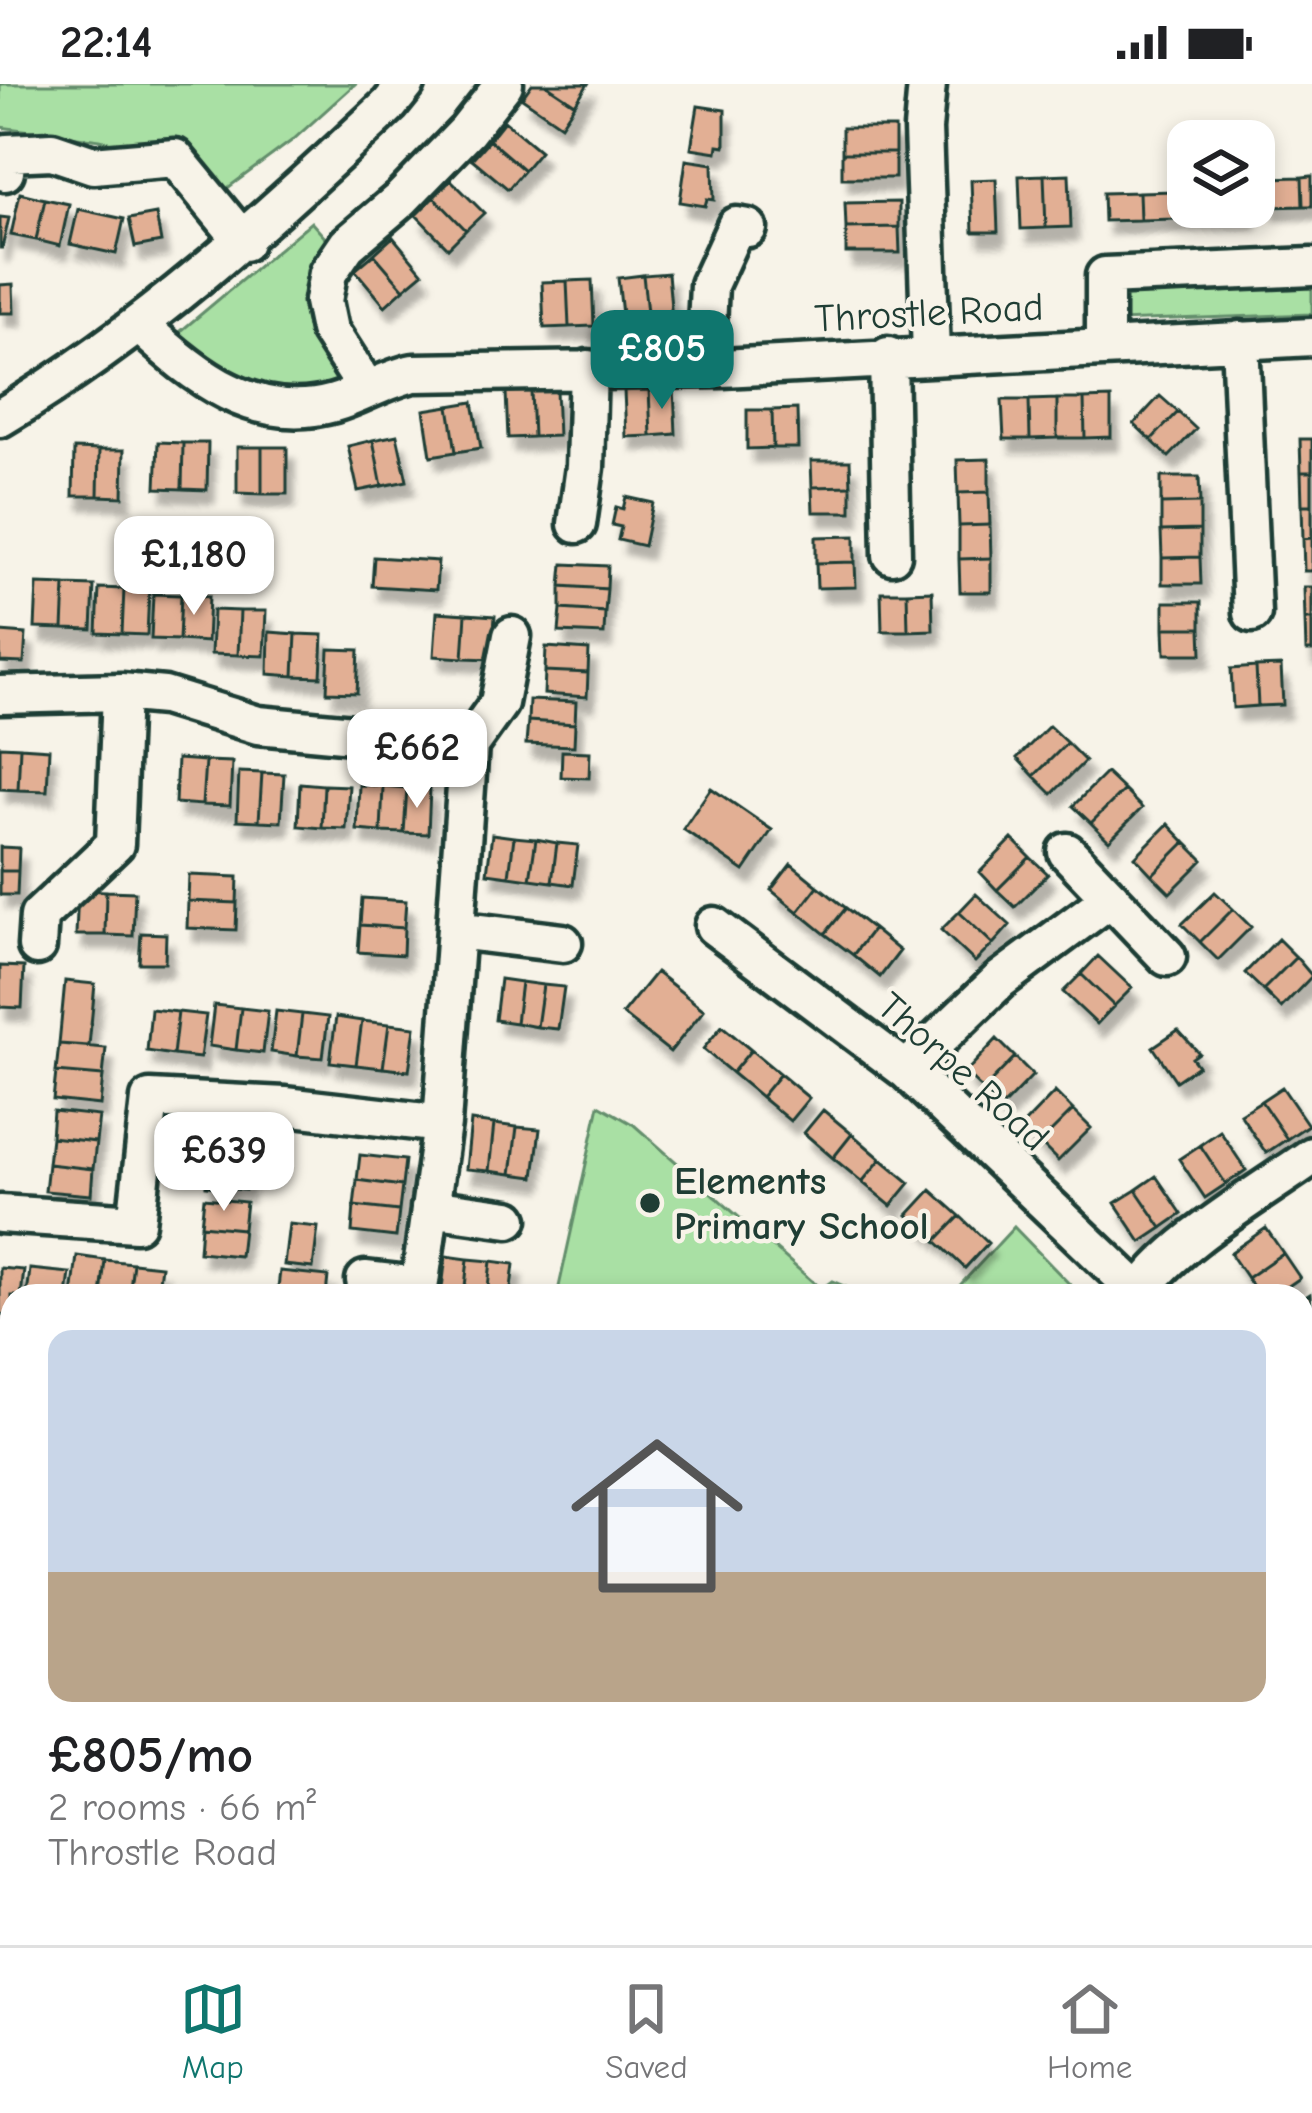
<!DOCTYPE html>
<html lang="en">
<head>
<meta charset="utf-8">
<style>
  :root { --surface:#fff; --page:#f2f2f2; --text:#202124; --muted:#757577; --line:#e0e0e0; --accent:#0f766e }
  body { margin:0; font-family:"Comic Neue",sans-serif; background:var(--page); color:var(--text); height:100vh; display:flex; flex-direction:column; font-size:45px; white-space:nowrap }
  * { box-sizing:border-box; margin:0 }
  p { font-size:39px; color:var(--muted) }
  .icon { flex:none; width:66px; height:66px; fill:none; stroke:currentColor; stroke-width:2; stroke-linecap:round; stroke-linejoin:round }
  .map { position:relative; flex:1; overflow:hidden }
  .drawer { position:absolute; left:0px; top:1200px; width:1314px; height:663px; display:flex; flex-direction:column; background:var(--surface); border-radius:36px 36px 0 0; box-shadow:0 6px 18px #0003 }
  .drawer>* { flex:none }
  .buttons { position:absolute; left:1167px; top:36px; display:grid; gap:24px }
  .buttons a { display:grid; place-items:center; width:108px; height:108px; border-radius:24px; background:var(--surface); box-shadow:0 6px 18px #0003; font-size:60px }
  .price { position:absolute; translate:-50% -102px; padding:0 27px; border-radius:24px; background:#fff; color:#222; font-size:39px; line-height:78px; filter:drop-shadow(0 3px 6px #0008) }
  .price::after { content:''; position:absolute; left:50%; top:72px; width:36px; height:27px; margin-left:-18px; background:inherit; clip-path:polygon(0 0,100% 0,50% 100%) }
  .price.on { background:var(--accent); color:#fff }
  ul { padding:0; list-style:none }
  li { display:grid; align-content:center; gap:24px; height:636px; padding:0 48px }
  li span { display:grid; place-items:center; height:372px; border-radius:24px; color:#555 }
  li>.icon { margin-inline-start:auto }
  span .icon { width:216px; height:216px; fill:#fffc; stroke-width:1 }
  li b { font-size:51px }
  .status { display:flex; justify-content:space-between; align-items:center; height:84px; padding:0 60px; background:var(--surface); direction:ltr }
  .status svg { height:33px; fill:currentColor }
  .tabs { display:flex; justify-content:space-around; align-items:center; height:168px; border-top:3px solid var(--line); background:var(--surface); font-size:33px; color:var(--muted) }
  .tabs a { display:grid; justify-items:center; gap:6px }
  .tabs .on { color:var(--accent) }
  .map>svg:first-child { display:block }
  .built { fill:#f1dfcf }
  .green { fill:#a9e0a4; stroke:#648e6c; stroke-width:3 }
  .building { fill:#e2af94; stroke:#1f3d34; stroke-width:3; filter:url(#shadow) }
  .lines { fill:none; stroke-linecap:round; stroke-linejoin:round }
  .minor-casing { stroke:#1f3d34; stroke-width:45 }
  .minor { stroke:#f7f3e8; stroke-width:36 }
  .poi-dot { fill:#1f3d34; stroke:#f7f3e8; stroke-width:4.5 }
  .labels { text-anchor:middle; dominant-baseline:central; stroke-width:9; stroke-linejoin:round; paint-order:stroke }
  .street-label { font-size:39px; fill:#1f3d34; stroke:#f7f3e8 }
  .poi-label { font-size:39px; font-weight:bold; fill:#1f3d34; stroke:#f7f3e8; text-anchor:start }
</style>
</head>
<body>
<div class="status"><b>22:14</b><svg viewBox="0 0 49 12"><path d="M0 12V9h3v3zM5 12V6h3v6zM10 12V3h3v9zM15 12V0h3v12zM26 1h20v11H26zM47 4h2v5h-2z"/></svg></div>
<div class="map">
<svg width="1312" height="1861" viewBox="0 0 1312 1861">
  <defs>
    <filter id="shadow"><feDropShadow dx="7" dy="13" stdDeviation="3" flood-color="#0004"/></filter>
  </defs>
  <rect width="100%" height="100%" fill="#f7f3e8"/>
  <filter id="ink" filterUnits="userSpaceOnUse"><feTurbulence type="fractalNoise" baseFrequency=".00833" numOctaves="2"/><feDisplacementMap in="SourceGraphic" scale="24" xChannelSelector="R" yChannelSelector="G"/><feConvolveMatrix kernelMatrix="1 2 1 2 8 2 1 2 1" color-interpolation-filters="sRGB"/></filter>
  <g filter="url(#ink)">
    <path class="built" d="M938,1851h107v10h-99z"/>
    <path class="green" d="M0,0h355l-61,55 -84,62 -36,-43 -74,-18 -100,-13z
      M311,138l16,18 -14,32 31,109c-39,12 -87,13 -124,-7 -16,-9 -31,-27 -45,-38z
      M1312,192v38l-194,7 -1,-20 19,-18z
      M599,1021l35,20 187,164 11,-8 35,15h-310z
      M1014,1143l67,69h-131z
      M0,1279h12v572h417l-2,10h-427z"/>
    <path class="building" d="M532,0h13l30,20 -14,21 -39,-27z
      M545,0h43l-13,20z
      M698,22l27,4v36l-7,-1 -1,7 -26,-4z
      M504,37l36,30 -16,19 -35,-30z
      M842,44h53v25h-53z
      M489,56l35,30 -16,19 -36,-30z
      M842,69h53v25h-53z
      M686,76l27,4 1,36 -7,-1 -2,7 -25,-4z
      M1069,90l2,53 -25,1 -2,-53z
      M1044,91l2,53 -25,1 -2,-53z
      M1312,92v30h-9l-1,-29z
      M1302,93l1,29 -35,1 -1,-29z
      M996,95l2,53h-25l-2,-52z
      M451,96l33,33 -18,17 -32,-33z
      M1188,106v17h24v10l-36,2 -1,-28z
      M1175,107l1,28 -36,1 -1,-28z
      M1139,108l1,28 -36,1 -1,-28z
      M20,109l25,6 -9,41 -25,-5z
      M434,113l32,33 -18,18 -32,-33z
      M45,115l24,5 -9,42 -24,-6z
      M899,118v25l-53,1 -1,-25z
      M1212,123h36l1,9 -37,1z
      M78,125l46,10 -8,35 -46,-10z
      M156,130l5,28 -26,5 -6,-28z
      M0,133l9,1 -7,30h-2z
      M899,143l1,26h-54v-25z
      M393,153l30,36 -19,16 -30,-35z
      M374,170l30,35 -19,17 -30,-36z
      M668,189l4,46 -24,3 -5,-47z
      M643,191l5,47 -25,2 -5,-46z
      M592,196l2,46 -25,1 -2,-46z
      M567,197l2,46 -25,1 -2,-46z
      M13,200l1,29h-14v-28z
      M674,304l2,46 -25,2 -2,-47z
      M649,305l2,47 -25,1 -2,-47z
      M556,306l2,46 -25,1 -2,-46z
      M531,307l2,46 -25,1 -2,-46z
      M1160,312l18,16 -27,28 -17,-16z
      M1111,314v39l-26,1 -1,-39z
      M1057,315h27l1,39h-28z
      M1057,315v39l-27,1 -1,-39z
      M1002,316h27l1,39h-26z
      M473,318l8,46 -25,4 -7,-46z
      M449,322l7,46 -25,4 -7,-46z
      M797,325l1,39h-25l-1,-38z
      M747,326h25l1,38 -26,1z
      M1178,328l18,17 -27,28 -18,-17z
      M397,351l10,46 -25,5 -9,-46z
      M1300,355h12v33h-11z
      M373,356l9,46 -24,5 -10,-45z
      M158,358l25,1 -1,46 -26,-1z
      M183,359h25l-1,47 -25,-1z
      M237,363h25v47l-25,-1z
      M262,363h25v47h-25z
      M74,365l25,1 -1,46h-25z
      M99,366h25l-1,47 -25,-1z
      M989,375v33l-31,1 -1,-33z
      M811,377h39l1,25 -39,1z
      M1301,388h11v33h-10z
      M1161,393h38l1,26 -39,1z
      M851,402v26h-38l-1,-25z
      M989,408l1,33 -31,1 -1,-33z
      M626,413l27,6 -9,43 -26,-6 3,-13 -9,-2 4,-18 7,2z
      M1200,419v27l-39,1v-27z
      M1302,421h10v33l-9,1z
      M990,441l1,33 -32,1v-33z
      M1200,446v27l-38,1 -1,-27z
      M855,452v26l-39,1v-26z
      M1312,454v33h-8l-1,-32z
      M374,473l64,4 -2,29 -64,-4z
      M1200,473l1,27h-39v-26z
      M991,474v34h-31l-1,-33z
      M855,478l1,25 -39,1 -1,-25z
      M563,480l45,2 -1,23 -46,-3z
      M37,500l28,1 -2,44 -28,-1z
      M65,501l29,1 -2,44 -29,-1z
      M561,502l46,3 -2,23 -44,-3z
      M1304,503h8v32h-7z
      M99,504l25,1 -2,45 -25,-1z
      M124,505l25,1 -2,45 -25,-1z
      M932,507l1,39 -25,1 -1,-39z
      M881,508h26l1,39h-26z
      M153,510l28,1 -2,45 -28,-1z
      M181,511l28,1 -2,46 -28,-2z
      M1164,518h37v26h-37z
      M561,525l44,3 -1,22 -45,-2z
      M213,526l27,1 -2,44 -27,-1z
      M240,527h26l-2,45 -26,-1z
      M437,528l29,2 -3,44 -29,-2z
      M466,530l29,2 -3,43 -29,-1z
      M1305,535h7v32h-6z
      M1164,544h37l1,26h-37z
      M0,548l26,2 -2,29 -24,-1z
      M269,548l27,2 -2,42 -26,-2z
      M296,550l27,1 -2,42 -27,-1z
      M546,563l43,3 -1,23 -43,-2z
      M329,565l30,1 -2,43 -30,-1z
      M1281,582l2,39 -25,1 -2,-39z
      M1256,583l2,39 -25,2 -2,-39z
      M545,587l43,2 -1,24 -43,-3z
      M529,616l47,2 -1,22 -47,-3z
      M528,637l47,3 -1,22 -48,-2z
      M1049,642l18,17 -33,33 -17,-18z
      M1067,659l18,18 -33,33 -18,-18z
      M0,662l20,1 -2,43 -18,-1z
      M20,663l29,2 -2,42 -29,-1z
      M562,667l28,1 -1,26 -28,-1z
      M177,675l28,2 -3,44 -27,-2z
      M205,677l27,1 -2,44 -28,-1z
      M239,688l23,1 -3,48 -22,-1z
      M262,689l22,1 -3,48 -22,-1z
      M1106,689l18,17 -33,33 -18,-17z
      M300,699l24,2 -2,43 -24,-2z
      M324,701l25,1 -3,43 -24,-1z
      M359,701l24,1 -2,46 -24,-2z
      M383,702l24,2 -3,45 -23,-1z
      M407,704l23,1 -2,45 -24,-1z
      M711,704l61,42 -28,41 -61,-42z
      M1124,706l18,18 -33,33 -18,-18z
      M1168,740l17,18 -33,33 -17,-18z
      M492,750l22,3 -5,39 -22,-3z
      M514,753l22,2 -6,40 -21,-3z
      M536,755l21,4 -5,39 -22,-3z
      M1012,755l18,18 -33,33 -17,-18z
      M1185,758l18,18 -33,33 -18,-18z
      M557,759l21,2 -5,40 -21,-3z
      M0,763l19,1 -1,23h-18z
      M1030,773l18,17 -33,33 -18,-17z
      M791,780l27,22 -20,26 -27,-22z
      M0,787h18l-1,24h-17z
      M189,791l49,2 -1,26 -49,-2z
      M818,802l28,22 -21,26 -27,-22z
      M78,806l28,1 -1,44h-29z
      M106,807l29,1 -2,44 -28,-1z
      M1215,808l18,17 -33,33 -18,-18z
      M976,810l34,31 -17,19 -34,-32z
      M362,814l44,3 -2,27 -44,-3z
      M188,817l49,2 -1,27 -49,-2z
      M846,824l27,21 -20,26 -28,-21z
      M1233,825l18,18 -33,33 -18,-18z
      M959,828l34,32 -18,18 -34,-32z
      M360,841l44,3 -1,27 -45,-3z
      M873,845l27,22 -20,26 -27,-22z
      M141,849l25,1 -1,29h-26z
      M1278,855l18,18 -33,33 -18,-17z
      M1098,872l34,32 -18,18 -33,-32z
      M1296,873l16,19 -31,32 -18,-18z
      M0,882l24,1 -2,41 -22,-1z
      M656,888l48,38 -34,42 -48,-38z
      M1081,890l33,32 -17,18 -34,-32z
      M500,895l21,3 -5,41 -21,-3z
      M65,897l30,3 -6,62 -30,-2z
      M521,898l22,3 -6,42 -21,-4z
      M543,901l21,2 -6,42 -21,-2z
      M214,921l27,3 -5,42 -27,-4z
      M241,924l27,3 -5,42 -27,-3z
      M151,925l27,3 -5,43 -26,-4z
      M276,927l26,3 -5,42 -26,-4z
      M178,928l28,3 -6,43 -27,-3z
      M302,930l26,3 -5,41 -26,-2z
      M336,933l26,4 -6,44 -26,-3z
      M362,937l27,3 -6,44 -27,-3z
      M389,940l26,3 -6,44 -26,-3z
      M722,942l29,24 -19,23 -29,-24z
      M1178,946l21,23 -7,5 6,8 -22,15 -23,-34z
      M997,955l18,18 -32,33 -18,-17z
      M59,960l47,4 -3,28 -47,-4z
      M751,966l29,24 -19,23 -29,-24z
      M1015,973l18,18 -32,33 -18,-18z
      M56,988l47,4 -3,29 -47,-5z
      M780,990l29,24 -19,23 -29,-24z
      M1282,1003l26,38 -21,14 -26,-38z
      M1055,1008l18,18 -33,33 -18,-17z
      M1261,1017l26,38 -21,14 -26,-39z
      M823,1026l29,24 -19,24 -29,-25z
      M1073,1026l18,18 -33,33 -18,-18z
      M53,1027l46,5 -3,26 -45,-5z
      M471,1037l23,3 -5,47 -23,-2z
      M494,1040l23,3 -6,47 -22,-3z
      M517,1043l23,2 -6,48 -23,-3z
      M211,1047l39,4 -2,28 -40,-5z
      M1220,1047l26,39 -20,14 -26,-39z
      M852,1050l29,25 -19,23 -29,-24z
      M51,1053l45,5 -3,27 -45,-5z
      M1200,1061l26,39 -21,14 -26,-39z
      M360,1071l45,5 -3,26 -45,-6z
      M208,1074l40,5 -3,27 -39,-4z
      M881,1075l29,24 -19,23 -29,-24z
      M48,1080l45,5 -2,26 -46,-4z
      M1156,1092l26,38 -20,14 -26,-38z
      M357,1096l45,6 -3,25 -45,-5z
      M931,1106l29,26 -24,25 -28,-26z
      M1136,1106l26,38 -21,14 -26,-39z
      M204,1114l42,4 -3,27 -42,-4z
      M354,1122l45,5 -3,26 -44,-5z
      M960,1132l28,27 -23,25 -29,-27z
      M289,1140l29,3 -5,41 -29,-3z
      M201,1141l42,4 -3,27 -41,-4z
      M1266,1144l17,25 -36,25 -17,-25z
      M1283,1169l17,25 -26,18h-14l-13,-18z
      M77,1172l28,4 -4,36h-29z
      M446,1172l22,3 -4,37h-23z
      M468,1175l23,2 -4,35h-23z
      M105,1176l28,3 -4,33h-28z
      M491,1177l23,3 -4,32h-23z
      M133,1179l28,3 -4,30h-28z
      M0,1184l24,2 -3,26h-9v20l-12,-2z
      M30,1185l40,4 -3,23h-40z
      M280,1187l48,5 -2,20h-49z
      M1310,1210l2,28 -10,7v-30z
      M1312,1238v30l-10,7v-30z"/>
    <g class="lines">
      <defs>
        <path id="minor" d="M927,0l-4,45 8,225
          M5,88l2,-19 45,-2 41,14 82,-7 69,84
          M141,242c53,50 115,99 193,77 28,-8 51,-24 80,-30l308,-5 590,-31
          M1240,256l12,273
          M1105,262v-70l207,-9
          M888,272l4,199
          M705,283l4,-82 27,-59 12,2
          M366,304l-37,-58 -6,-29 5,-28 19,-28 54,-46 66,-68 37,-47
          M0,334c146,-87 267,-198 390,-314l16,-20
          M577,440l8,-57 3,-98
          M0,611l121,-3 43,4 94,29 211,20 -27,379 -24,172
          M469,661l30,-42 13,-67
          M1067,768l100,105
          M714,842l192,144 237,226
          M456,846l107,13
          M37,862l2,-30 76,-72 6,-152
          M906,986l94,-90 111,-82
          M430,1124l79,11
          M0,1130l136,9 14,-124 135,7 157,18
          M365,1196l53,6
          M1139,1212c21,-45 129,-108 173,-140
          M1302,1412l10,13
          M1067,1861l1,-10"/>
      </defs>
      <use href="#minor" class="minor-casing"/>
      <use href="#minor" class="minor"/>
    </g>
  </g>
  <circle class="poi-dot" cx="650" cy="1119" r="12"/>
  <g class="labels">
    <g class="street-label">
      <text transform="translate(929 229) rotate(-3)">Throstle Road</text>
      <text transform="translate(963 988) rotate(42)">Thorpe Road</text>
    </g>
    <g class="poi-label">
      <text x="674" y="1097">Elements<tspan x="674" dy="45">Primary School</tspan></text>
    </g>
  </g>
</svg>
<div class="buttons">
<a><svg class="icon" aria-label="layers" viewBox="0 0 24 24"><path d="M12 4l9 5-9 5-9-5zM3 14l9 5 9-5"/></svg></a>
</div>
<b class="price on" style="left:662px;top:328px">£805</b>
<b class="price" style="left:194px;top:534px">£1,180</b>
<b class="price" style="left:417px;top:727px">£662</b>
<b class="price" style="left:224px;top:1130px">£639</b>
<section class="drawer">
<ul>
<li><span style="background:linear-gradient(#c9d6e8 65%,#b9a48a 0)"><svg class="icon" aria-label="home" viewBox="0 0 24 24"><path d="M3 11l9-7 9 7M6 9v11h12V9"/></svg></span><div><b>£805/mo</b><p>2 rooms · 66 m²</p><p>Throstle Road</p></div></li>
</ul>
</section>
</div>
<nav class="tabs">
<a class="on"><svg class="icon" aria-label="map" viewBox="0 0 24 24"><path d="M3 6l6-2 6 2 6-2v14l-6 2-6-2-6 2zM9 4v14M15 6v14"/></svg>Map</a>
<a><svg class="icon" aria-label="saved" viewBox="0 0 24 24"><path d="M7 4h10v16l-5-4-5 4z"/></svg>Saved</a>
<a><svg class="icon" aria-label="home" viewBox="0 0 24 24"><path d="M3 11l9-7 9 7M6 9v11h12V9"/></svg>Home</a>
</nav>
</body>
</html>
